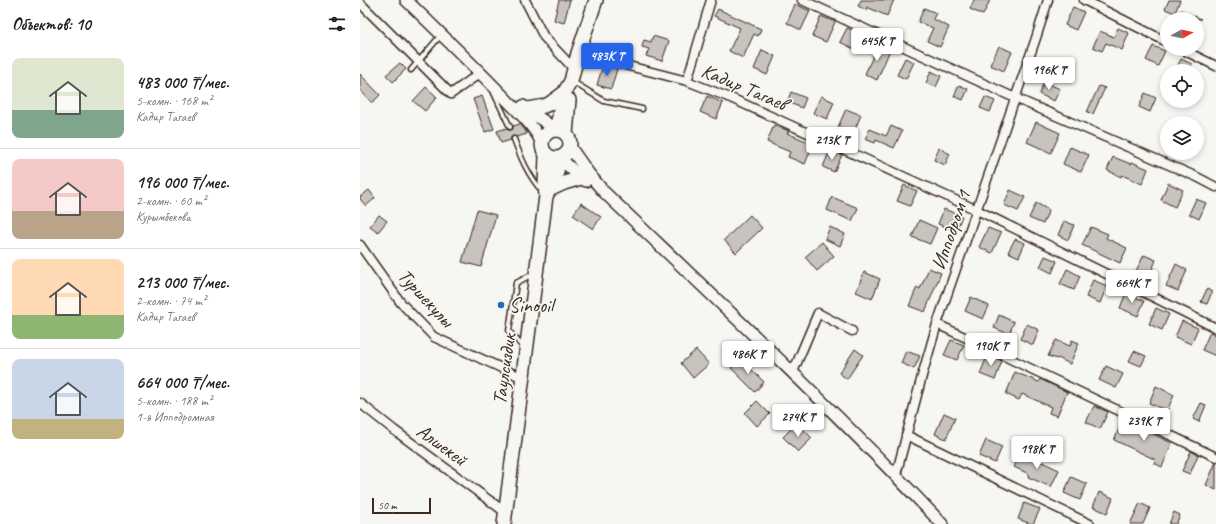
<!DOCTYPE html>
<html lang="ru">
<head>
<meta charset="utf-8">
<style>
  :root { --surface:#fff; --page:#f6f6f6; --text:#202124; --muted:#757577; --line:#e0e0e0; --accent:#2563eb }
  body { margin:0; font-family:Caveat,sans-serif; background:var(--page); color:var(--text); height:100vh; display:flex; flex-direction:column; font-size:15px; white-space:nowrap }
  * { box-sizing:border-box; margin:0 }
  p { font-size:13px; color:var(--muted) }
  .icon { flex:none; width:22px; height:22px; fill:none; stroke:currentColor; stroke-width:2; stroke-linecap:round; stroke-linejoin:round }
  .map { position:relative; flex:1; overflow:hidden }
  .drawer { display:flex; flex-direction:column; background:var(--surface); width:360px }
  .drawer>* { flex:none }
  .needle { width:26px; rotate:82deg }
  .controls { position:absolute; left:800px; top:12px; display:grid; gap:8px }
  .controls a { display:grid; place-items:center; width:44px; height:44px; border-radius:50%; background:var(--surface); box-shadow:0 2px 6px #0003; font-size:20px }
  .scale { position:absolute; left:12px; bottom:10px; width:59px; box-sizing:border-box; padding-left:4px; border:2px solid #3b2a1e; border-top:0; font-size:11px; line-height:14px; white-space:nowrap; color:#3b2a1e; -webkit-text-stroke:3px #f6f6f2; paint-order:stroke }
  .price { position:absolute; translate:-50% -34px; padding:0 9px; border-radius:4px; background:#fff; color:#222; font-size:13px; line-height:26px; filter:drop-shadow(0 1px 2px #0008) }
  .price::after { content:''; position:absolute; left:50%; top:24px; width:12px; height:9px; margin-left:-6px; background:inherit; clip-path:polygon(0 0,100% 0,50% 100%) }
  .price.on { background:var(--accent); color:#fff }
  ul { padding:0; list-style:none }
  li { display:flex; align-items:center; gap:12px; height:100px; padding:0 12px }
  li+li { border-top:1px solid var(--line) }
  li span { display:grid; place-items:center; flex:none; width:112px; height:80px; border-radius:8px; color:#555 }
  li>.icon { margin-inline-start:auto }
  span .icon { width:48px; height:48px; fill:#fffc; stroke-width:1 }
  li b { font-size:17px }
  h2 { display:flex; justify-content:space-between; align-items:center; height:48px; padding:0 12px; font-size:17px }
  main { display:flex; flex:1; min-height:0 }
  .map>svg:first-child { display:block }
  .building { fill:#c8c3be; stroke:#3b2a1e }
  .lines { fill:none; stroke-linecap:round; stroke-linejoin:round }
  .service-casing { stroke:#3b2a1e; stroke-width:7 }
  .minor-casing { stroke:#3b2a1e; stroke-width:11 }
  .secondary-casing { stroke:#3b2a1e; stroke-width:14 }
  .primary-casing { stroke:#3b2a1e; stroke-width:16 }
  .service { stroke:#f6f6f2; stroke-width:4 }
  .minor { stroke:#f6f6f2; stroke-width:8 }
  .secondary { stroke:#f6f6f2; stroke-width:11 }
  .primary { stroke:#f6f6f2; stroke-width:13 }
  .poi-dot { fill:#1f6fb2; stroke:#f6f6f2; stroke-width:1.5 }
  .labels { text-anchor:middle; dominant-baseline:central; stroke-width:3.5; stroke-linejoin:round; paint-order:stroke }
  .street-label { font-size:20px; fill:#3b2a1e; stroke:#f6f6f2 }
  .poi-label { font-size:20px; fill:#3b2a1e; stroke:#f6f6f2; text-anchor:start }
</style>
</head>
<body>
<main>
<section class="drawer">
<h2>Объектов: 10<svg class="icon" aria-label="filters" viewBox="0 0 24 24"><path d="M4 7h16M4 17h16"/><circle cx="9" cy="7" r="2"/><circle cx="15" cy="17" r="2"/></svg></h2>
<ul>
<li><span style="background:linear-gradient(#dfe7d0 65%,#7fa58c 0)"><svg class="icon" aria-label="home" viewBox="0 0 24 24"><path d="M3 11l9-7 9 7M6 9v11h12V9"/></svg></span><div><b>483 000 ₸/мес.</b><p>5-комн. · 168 m²</p><p>Кадир Тагаев</p></div></li>
<li><span style="background:linear-gradient(#f6c9c9 65%,#b9a48a 0)"><svg class="icon" aria-label="home" viewBox="0 0 24 24"><path d="M3 11l9-7 9 7M6 9v11h12V9"/></svg></span><div><b>196 000 ₸/мес.</b><p>2-комн. · 60 m²</p><p>Курымбекова</p></div></li>
<li><span style="background:linear-gradient(#ffd9b3 70%,#8fb573 0)"><svg class="icon" aria-label="home" viewBox="0 0 24 24"><path d="M3 11l9-7 9 7M6 9v11h12V9"/></svg></span><div><b>213 000 ₸/мес.</b><p>2-комн. · 74 m²</p><p>Кадир Тагаев</p></div></li>
<li><span style="background:linear-gradient(#c9d6e8 75%,#c2b280 0)"><svg class="icon" aria-label="home" viewBox="0 0 24 24"><path d="M3 11l9-7 9 7M6 9v11h12V9"/></svg></span><div><b>664 000 ₸/мес.</b><p>5-комн. · 188 m²</p><p>1-я Ипподромная</p></div></li>
</ul>
</section>
<div class="map">
<svg width="856" height="524" viewBox="0 0 856 524">
  <rect width="100%" height="100%" fill="#f6f6f2"/>
  <filter id="ink" filterUnits="userSpaceOnUse"><feTurbulence type="fractalNoise" baseFrequency=".025" numOctaves="2"/><feDisplacementMap in="SourceGraphic" scale="8" xChannelSelector="R" yChannelSelector="G"/><feConvolveMatrix kernelMatrix="1 2 1 2 8 2 1 2 1" color-interpolation-filters="sRGB"/></filter>
  <g filter="url(#ink)">
    <path class="building" d="M199,0h11l-6,23 -10,-3z
      M501,0h33l-7,16 -20,-9 -1,3 -8,-4z
      M614,0h16l-7,15 -13,-6z
      M809,0h11l-5,13 -10,-4z
      M435,4l15,7 -9,19 -14,-7z
      M713,7l11,5 -8,18 -11,-5z
      M564,8l12,5 -3,6 16,8 -9,20 -13,-6 6,-13 -15,-6z
      M358,9l43,20 -3,7 -4,-2 -11,24 -14,-7 11,-23 -26,-12z
      M821,10l20,9h-25z
      M461,16l14,6 -9,20 -14,-6z
      M487,28l16,7 -7,15 -16,-8z
      M758,28l11,5 -7,17 -16,-7 -4,8 -9,-4 7,-16 14,6z
      M293,36l16,5 -7,20 -16,-5 3,-7 -7,-2 2,-7 7,2z
      M518,45l12,5 -13,30 -12,-6z
      M639,46l13,6 -8,19 -14,-6z
      M793,46l12,5 -7,15 -12,-6z
      M402,50l13,6 -8,19 -13,-6z
      M545,58l9,4 -8,17 -9,-4z
      M821,59l11,5 -3,7h-14z
      M40,63l6,6 -13,13 -7,-7z
      M243,65l14,4 -6,20 -14,-4z
      M571,71l10,5 -5,11 -10,-4z
      M0,74l20,21 -8,8 -12,-13z
      M684,82l16,7 -6,12 -15,-7z
      M599,85l9,4 -5,11 -9,-4z
      M739,86l6,2 -12,26 -6,-2z
      M66,87l11,10 -12,14 -12,-10z
      M431,92l15,6 -4,10 -15,-6z
      M785,93l11,5 -6,14 -11,-5z
      M122,96l12,33 -9,3 -12,-33z
      M347,96l16,7 -7,16 -16,-7z
      M461,96l13,6 -7,17 -14,-6z
      M625,97l10,4 -5,11 -10,-4z
      M486,109l15,6 -8,19 -15,-7z
      M676,122l24,11 -9,20 -24,-11z
      M160,124l5,6 2,4 -10,3 -4,-1 -2,1v3l-10,3 -4,-12 10,-3 1,2h3l2,-1v-3z
      M414,125l15,6 -2,2 26,11 -8,20 -17,-7 2,-5 -23,-10z
      M531,126l11,5 -8,17 -18,-8 -1,3 -10,-4 5,-10 16,7z
      M710,147l19,8 -8,17 -18,-8z
      M579,148l11,6 -5,11 -11,-5z
      M470,150l12,5 -8,17 -11,-5z
      M753,157l18,7 1,-2 16,7 -6,15 -20,-9 -1,2 -14,-7z
      M808,183l15,7 -8,17 -14,-7z
      M544,185l13,6 -7,15 -13,-5z
      M9,190l6,8 -9,8 -6,-7v-2z
      M650,190l15,7 -7,14 -14,-6z
      M472,197l26,11 -6,13 -25,-11z
      M836,199l10,4 -7,16 -10,-5z
      M221,203l20,14 -8,12 -20,-14z
      M676,203l13,7 -6,14 -14,-6z
      M584,209l18,7 -6,15 -18,-7z
      M117,210l19,5 -15,52 -19,-5z
      M19,215l8,6 -9,11 -8,-6z
      M390,215l12,13 -26,25 -12,-13z
      M559,220l18,8 -7,16 -18,-7z
      M704,221l10,4 -6,15 -10,-5z
      M470,227l15,7 -5,12 -15,-7z
      M731,227l17,7 -2,4 21,10 -7,15 -38,-18z
      M628,228l13,5 -9,20 -13,-6z
      M655,239l10,4 -6,14 -11,-5z
      M462,242l12,14 -17,15 -12,-14z
      M784,255l12,5 -7,17 -13,-6z
      M685,256l12,5 -5,12 -12,-6z
      M816,264l11,6 -9,21 -12,-5z
      M569,268l12,5 -16,39 -16,-6 8,-19 3,2z
      M707,269l13,7 -6,14 -14,-6z
      M504,272l16,7 -8,20 -16,-7z
      M733,280l14,6 -7,17 -14,-6z
      M847,289l5,3 -5,12 -6,-2z
      M766,293l18,8 -6,15 -18,-8z
      M611,297l18,9 -6,13 -18,-8z
      M796,308l13,6 -7,16 -13,-6z
      M639,315l15,7 -5,12 -15,-6z
      M822,321l16,7 -7,16 -16,-7z
      M667,324l12,6 -6,15 -13,-6z
      M850,332l6,3v21l-14,-6z
      M591,340l13,5 -7,15 -13,-5z
      M696,340l14,6 2,-6 7,3 -9,21 -12,-6 -1,1 -9,-3z
      M495,349l8,6 -16,24 -8,-6z
      M336,350l13,14 -16,14 -12,-15z
      M546,351l14,5 -6,13 -13,-6z
      M774,351l12,5 -5,10 -12,-5z
      M628,354l14,7 -7,19 -15,-6z
      M381,359l23,23 -9,10 -24,-24z
      M746,366l17,8 -7,14 -17,-8z
      M655,372l24,10 1,-3 27,13 -10,24 -8,-3 2,-6 -29,-13 -3,6 -13,-6z
      M796,386l18,9 -7,16 -18,-8z
      M397,401l13,13 -13,12 -12,-13z
      M841,403l5,2 -7,17 -6,-3z
      M734,406l14,6 -8,17 -14,-7z
      M584,413l11,5 -9,21 -11,-5z
      M763,420l49,23 -10,24 -8,-4 2,-3 -42,-20z
      M437,423l15,15 -14,14 -15,-15z
      M626,440l16,7 -7,16 -16,-7z
      M831,451l7,4 -8,19 -8,-3z
      M661,452l38,18 -8,17 -23,-10 1,-3 -15,-7z
      M856,462v28l-10,-5z
      M711,477l16,7 -7,16 -16,-7z
      M739,492l14,6 -6,15 -14,-6z
      M664,503l16,6 -7,15h-2l-13,-5z
      M780,503l10,5 -7,16h-13z
      M814,512l6,3 -4,9h-7z"/>
    <g class="lines">
      <defs>
        <path id="service" d="M51,70l30,-35
          M213,82l31,19 38,8
          M134,93l16,34
          M154,139c7,19 14,36 28,52
          M163,347l-14,-16 7,-48 17,-9"/>
        <path id="minor" d="M165,0l19,37 30,32
          M442,0l213,98 182,79 19,10
          M724,0l83,42
          M0,3l91,91 29,-21
          M821,49l35,17
          M218,53l109,28 46,18 244,111 239,118
          M327,81l24,-81
          M0,245l41,58 33,34 89,41
          M577,324l279,133
          M433,372l25,-59 34,18
          M0,403l34,27 111,82
          M546,435l184,89
          M536,475l26,-99 15,-52 99,-286 12,-38"/>
        <path id="secondary" d="M46,0c33,32 66,64 98,97 14,15 31,29 38,47
          M163,106l33,24
          M210,147l19,27 15,18c114,109 230,217 338,332
          M200,158l21,20 5,3"/>
        <path id="primary" d="M168,109l16,-3 5,-2 15,-11
          M196,130l8,-37 7,-12 7,-28 18,-53
          M182 144a14 14 0 1 1 28 0a14 14 0 1 1-28 0Z
          M206,134l3,-34
          M191,189l13,-6 17,-5
          M186,196l9,-16 5,-22
          M144,524l42,-328 -1,-11 1,-30"/>
      </defs>
      <use href="#service" class="service-casing"/>
      <use href="#minor" class="minor-casing"/>
      <use href="#secondary" class="secondary-casing"/>
      <use href="#primary" class="primary-casing"/>
      <use href="#service" class="service"/>
      <use href="#minor" class="minor"/>
      <use href="#secondary" class="secondary"/>
      <use href="#primary" class="primary"/>
    </g>
  </g>
  <circle class="poi-dot" cx="141" cy="305" r="4"/>
  <g class="labels">
    <g class="street-label">
      <text transform="translate(384 87) rotate(23)">Кадир Тагаев</text>
      <text transform="translate(591 230) rotate(-71)">Ипподром 1</text>
      <text transform="translate(66 298) rotate(47)">Туршекулы</text>
      <text transform="translate(144 369) rotate(-82)">Таулсиздик</text>
      <text transform="translate(82 445) rotate(36)">Алшекей</text>
    </g>
    <g class="poi-label">
      <text x="149" y="305">Sinooil</text>
    </g>
  </g>
</svg>
<div class="controls">
<a><svg class="needle" viewBox="-14 -14 28 28"><path d="M0-13l5 13h-10z" fill="#e53935"/><path d="M0 13l5-13h-10z" fill="#757577"/></svg></a>
<a><svg class="icon" aria-label="locate" viewBox="0 0 24 24"><circle cx="12" cy="12" r="6"/><path d="M12 2v4M12 18v4M2 12h4M18 12h4"/></svg></a>
<a><svg class="icon" aria-label="layers" viewBox="0 0 24 24"><path d="M12 4l9 5-9 5-9-5zM3 14l9 5 9-5"/></svg></a>
</div>
<div class="scale">50 m</div>
<b class="price" style="left:517px;top:62px">645K ₸</b>
<b class="price on" style="left:247px;top:77px">483K ₸</b>
<b class="price" style="left:689px;top:91px">196K ₸</b>
<b class="price" style="left:472px;top:161px">213K ₸</b>
<b class="price" style="left:772px;top:304px">664K ₸</b>
<b class="price" style="left:631px;top:367px">190K ₸</b>
<b class="price" style="left:388px;top:375px">486K ₸</b>
<b class="price" style="left:438px;top:438px">274K ₸</b>
<b class="price" style="left:784px;top:442px">239K ₸</b>
<b class="price" style="left:677px;top:470px">198K ₸</b>
</div>
</main>
</body>
</html>
